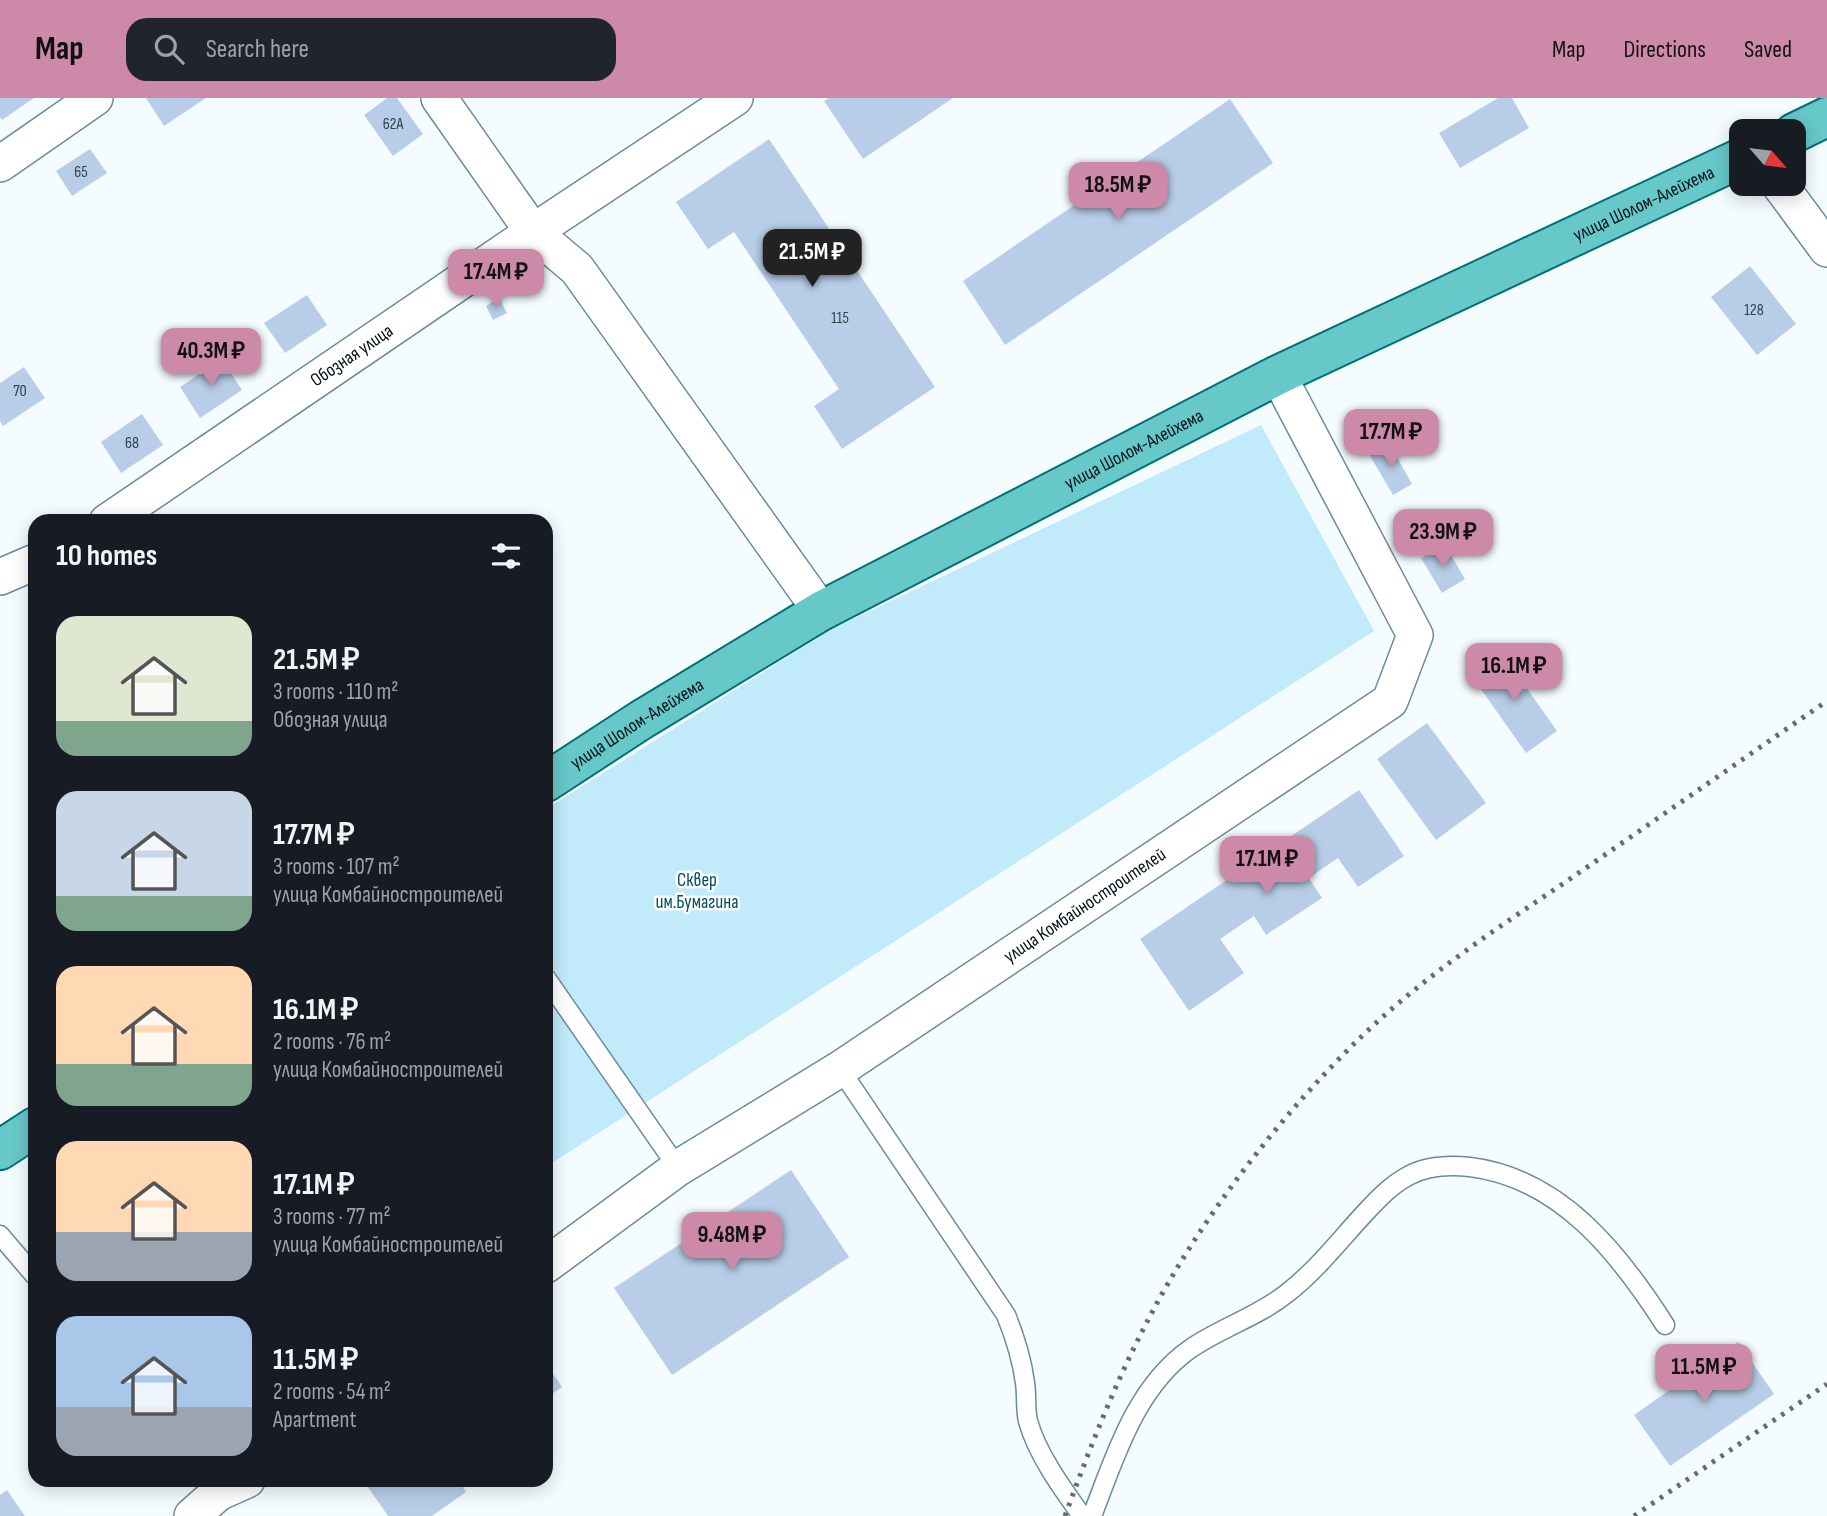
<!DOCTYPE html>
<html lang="en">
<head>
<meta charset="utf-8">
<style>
  :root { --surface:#171b24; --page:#20242c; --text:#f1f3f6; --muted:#9ea1a6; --accent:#cd89a8 }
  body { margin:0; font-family:"Sofia Sans Condensed",sans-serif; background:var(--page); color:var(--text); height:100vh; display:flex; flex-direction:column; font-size:26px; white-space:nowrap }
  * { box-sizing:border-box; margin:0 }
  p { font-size:23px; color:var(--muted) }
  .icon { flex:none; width:38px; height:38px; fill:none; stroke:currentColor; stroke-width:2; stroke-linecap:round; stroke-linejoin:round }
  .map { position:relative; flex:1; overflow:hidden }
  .panel { position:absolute; left:28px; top:416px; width:525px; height:973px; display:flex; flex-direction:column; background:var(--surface); border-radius:21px; box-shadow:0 4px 18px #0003 }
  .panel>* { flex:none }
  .needle { width:46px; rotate:118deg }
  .tools { position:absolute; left:1729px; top:21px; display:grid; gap:14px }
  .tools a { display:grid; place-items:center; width:77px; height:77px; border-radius:14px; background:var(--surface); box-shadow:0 4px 18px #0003; font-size:35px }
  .price { position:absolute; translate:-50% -60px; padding:0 16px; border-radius:14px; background:var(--accent); color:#111; font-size:23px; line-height:46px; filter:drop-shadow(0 2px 4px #0008) }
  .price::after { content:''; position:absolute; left:50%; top:42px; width:21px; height:16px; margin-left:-10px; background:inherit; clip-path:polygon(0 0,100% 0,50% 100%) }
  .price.selected { background:#222; color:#fff }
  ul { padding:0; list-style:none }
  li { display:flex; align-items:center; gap:21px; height:175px; padding:0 28px }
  li span { display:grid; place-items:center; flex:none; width:196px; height:140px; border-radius:21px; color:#555 }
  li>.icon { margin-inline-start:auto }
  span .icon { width:84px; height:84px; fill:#fffc; stroke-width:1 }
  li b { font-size:30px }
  h2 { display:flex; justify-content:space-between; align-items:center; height:84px; padding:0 28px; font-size:30px }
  header { display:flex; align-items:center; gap:42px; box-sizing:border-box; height:98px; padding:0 35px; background:var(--accent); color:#111 }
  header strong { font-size:33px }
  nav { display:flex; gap:38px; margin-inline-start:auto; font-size:24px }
  .search { width:490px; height:63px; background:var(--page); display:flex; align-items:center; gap:18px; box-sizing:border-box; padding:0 24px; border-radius:21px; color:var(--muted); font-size:26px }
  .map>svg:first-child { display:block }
  .green { fill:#c1eafb }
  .building { fill:#b8cee8 }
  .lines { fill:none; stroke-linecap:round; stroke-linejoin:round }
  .lane-casing { stroke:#6a8c9a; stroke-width:21 }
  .street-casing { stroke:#6a8c9a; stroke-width:38 }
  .primary-casing { stroke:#027073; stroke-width:42 }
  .lane { stroke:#fff; stroke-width:18 }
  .street { stroke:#fff; stroke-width:35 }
  .primary { stroke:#67c8c9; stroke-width:38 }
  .rail { stroke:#646e72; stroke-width:5; stroke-dasharray:3.5 7; stroke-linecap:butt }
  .labels { text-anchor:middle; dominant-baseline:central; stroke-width:5; stroke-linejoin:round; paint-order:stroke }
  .number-label { font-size:16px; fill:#31404a }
  .street-label { font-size:19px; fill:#041015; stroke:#fff }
  .park-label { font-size:19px; fill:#014b61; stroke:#fff }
</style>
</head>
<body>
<header>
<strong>Map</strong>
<div class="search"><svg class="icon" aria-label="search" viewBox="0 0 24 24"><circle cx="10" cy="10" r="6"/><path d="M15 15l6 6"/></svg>Search here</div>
<nav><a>Map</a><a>Directions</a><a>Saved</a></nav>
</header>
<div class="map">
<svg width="1827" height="1418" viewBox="0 0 1827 1418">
  <rect width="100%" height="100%" fill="#f5fcff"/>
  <path class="green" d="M1261,327l113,206 -828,536v-358l286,-180z"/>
  <path class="building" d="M0,0h34l-32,22 -2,-3z
    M146,0h60l-42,28z
    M387,0h10l26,36 -30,22 -29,-41z
    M829,0h124l-90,61 -39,-58z
    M1498,0h14l17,30 -69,40 -21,-35z
    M1230,1l43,64 -268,182 -42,-64z
    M769,41l166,248 -93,62 -28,-43 25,-17 -105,-157 -26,17 -32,-47z
    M90,51l17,24 -35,23 -16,-25z
    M1750,168l46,58 -39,31 -46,-58z
    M307,197l20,30 -42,28 -21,-30z
    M499,200l8,15 -14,7 -7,-14z
    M222,261l20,31 -42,28 -20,-31z
    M24,269l21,31 -42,28 -3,-5v-38z
    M142,316l21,31 -42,28 -20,-31z
    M1389,345l23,41 -19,11 -24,-41z
    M1445,447l20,34 -23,14 -21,-35z
    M1502,555l55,78 -31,22 -55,-78z
    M1427,625l59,80 -50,37 -59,-81z
    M1359,692l45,66 -46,31 -20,-29 -29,20 13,20 -56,37 -12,-19 -34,23 24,34 -55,38 -49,-72z
    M791,1072l58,87 -177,118 -58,-87z
    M1738,1244l36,52 -104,72 -36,-51z
    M546,1265l16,24 -16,11z
    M363,1382h96l7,12 -34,24h-44z
    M7,1392l18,26h-25v-21z"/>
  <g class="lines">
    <defs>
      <path id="lane" d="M546,880l132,190
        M840,971l166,246c9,22 16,44 19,68 2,12 0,26 3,38 9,33 34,67 54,95
        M0,1137l35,41
        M1092,1418c23,-59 43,-128 98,-167 30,-21 67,-32 96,-55 29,-22 53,-53 78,-80 13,-14 27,-29 44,-38 18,-10 42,-11 62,-9 90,11 149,86 195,158"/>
      <g id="street">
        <path d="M439,0l94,134 44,37 244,342"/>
        <path d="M0,66l95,-66"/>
        <path d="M1779,86l48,65"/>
        <path id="s1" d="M107,424l426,-290 202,-134"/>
        <path d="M0,479l35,-15"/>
        <path id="s2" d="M546,1167l132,-97 162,-99 550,-368 25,-66 -137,-260"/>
        <path d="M192,1418l26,-23 29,-13"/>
      </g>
      <g id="primary">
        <path d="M1794,35l33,-16"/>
        <path id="s3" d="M546,684l95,-62 180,-109 457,-236 463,-217"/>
        <path d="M0,1052l35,-23"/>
      </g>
    </defs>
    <use href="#lane" class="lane-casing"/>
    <use href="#street" class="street-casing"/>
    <use href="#primary" class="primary-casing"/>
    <use href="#lane" class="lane"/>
    <use href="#street" class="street"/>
    <use href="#primary" class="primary"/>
    <path class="rail" d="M1065,1418c24,-66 50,-133 83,-196 51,-99 133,-206 213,-283 62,-60 135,-108 206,-156 87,-60 173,-120 260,-180
      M1634,1418l193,-132"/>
  </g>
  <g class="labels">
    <g class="number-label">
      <text x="393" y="26">62А</text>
      <text x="81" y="74">65</text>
      <text x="1754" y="212">128</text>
      <text x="840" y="220">115</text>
      <text x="20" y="293">70</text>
      <text x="132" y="345">68</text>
    </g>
    <g class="street-label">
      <text stroke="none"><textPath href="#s3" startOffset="1242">улица Шолом-Алейхема</textPath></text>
      <text stroke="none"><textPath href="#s1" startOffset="296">Обозная улица</textPath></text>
      <text stroke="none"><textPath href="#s3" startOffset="676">улица Шолом-Алейхема</textPath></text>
      <text stroke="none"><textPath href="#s3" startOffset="108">улица Шолом-Алейхема</textPath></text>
      <text stroke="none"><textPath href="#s2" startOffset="648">улица Комбайностроителей</textPath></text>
    </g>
    <g class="park-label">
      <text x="697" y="782">Сквер<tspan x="697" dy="22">им.Бумагина</tspan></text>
    </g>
  </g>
</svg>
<div class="tools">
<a><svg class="needle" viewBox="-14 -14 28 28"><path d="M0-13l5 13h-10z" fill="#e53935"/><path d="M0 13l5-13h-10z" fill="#9ea1a6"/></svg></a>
</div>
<b class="price" style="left:1118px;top:124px">18.5M ₽</b>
<b class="price selected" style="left:812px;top:191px">21.5M ₽</b>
<b class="price" style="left:496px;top:211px">17.4M ₽</b>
<b class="price" style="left:211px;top:290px">40.3M ₽</b>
<b class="price" style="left:1391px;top:371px">17.7M ₽</b>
<b class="price" style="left:1443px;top:471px">23.9M ₽</b>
<b class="price" style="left:1514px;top:605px">16.1M ₽</b>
<b class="price" style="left:1267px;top:798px">17.1M ₽</b>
<b class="price" style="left:732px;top:1174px">9.48M ₽</b>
<b class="price" style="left:1704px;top:1306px">11.5M ₽</b>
<section class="panel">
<h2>10 homes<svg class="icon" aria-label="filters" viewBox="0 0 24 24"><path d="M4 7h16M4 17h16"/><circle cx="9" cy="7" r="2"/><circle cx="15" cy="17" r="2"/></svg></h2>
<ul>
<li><span style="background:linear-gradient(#dfe7d0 75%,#7fa58c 0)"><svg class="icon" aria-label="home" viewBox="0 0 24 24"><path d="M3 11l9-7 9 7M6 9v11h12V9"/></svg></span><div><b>21.5M ₽</b><p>3 rooms · 110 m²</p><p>Обозная улица</p></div></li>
<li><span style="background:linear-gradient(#c9d6e8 75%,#7fa58c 0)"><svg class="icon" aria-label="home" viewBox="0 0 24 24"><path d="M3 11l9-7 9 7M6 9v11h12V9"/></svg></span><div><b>17.7M ₽</b><p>3 rooms · 107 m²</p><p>улица Комбайностроителей</p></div></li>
<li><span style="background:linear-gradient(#ffd9b3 70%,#7fa58c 0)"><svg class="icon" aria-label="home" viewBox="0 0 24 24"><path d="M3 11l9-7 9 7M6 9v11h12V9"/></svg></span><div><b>16.1M ₽</b><p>2 rooms · 76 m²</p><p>улица Комбайностроителей</p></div></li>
<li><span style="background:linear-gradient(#ffd9b3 65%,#9aa5b1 0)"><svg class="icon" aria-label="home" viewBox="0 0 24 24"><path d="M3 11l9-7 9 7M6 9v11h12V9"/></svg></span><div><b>17.1M ₽</b><p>3 rooms · 77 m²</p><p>улица Комбайностроителей</p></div></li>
<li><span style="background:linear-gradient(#a9c7e8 65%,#9aa5b1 0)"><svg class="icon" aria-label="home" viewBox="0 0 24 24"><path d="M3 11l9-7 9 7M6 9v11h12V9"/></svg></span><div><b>11.5M ₽</b><p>2 rooms · 54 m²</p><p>Apartment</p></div></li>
</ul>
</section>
</div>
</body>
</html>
